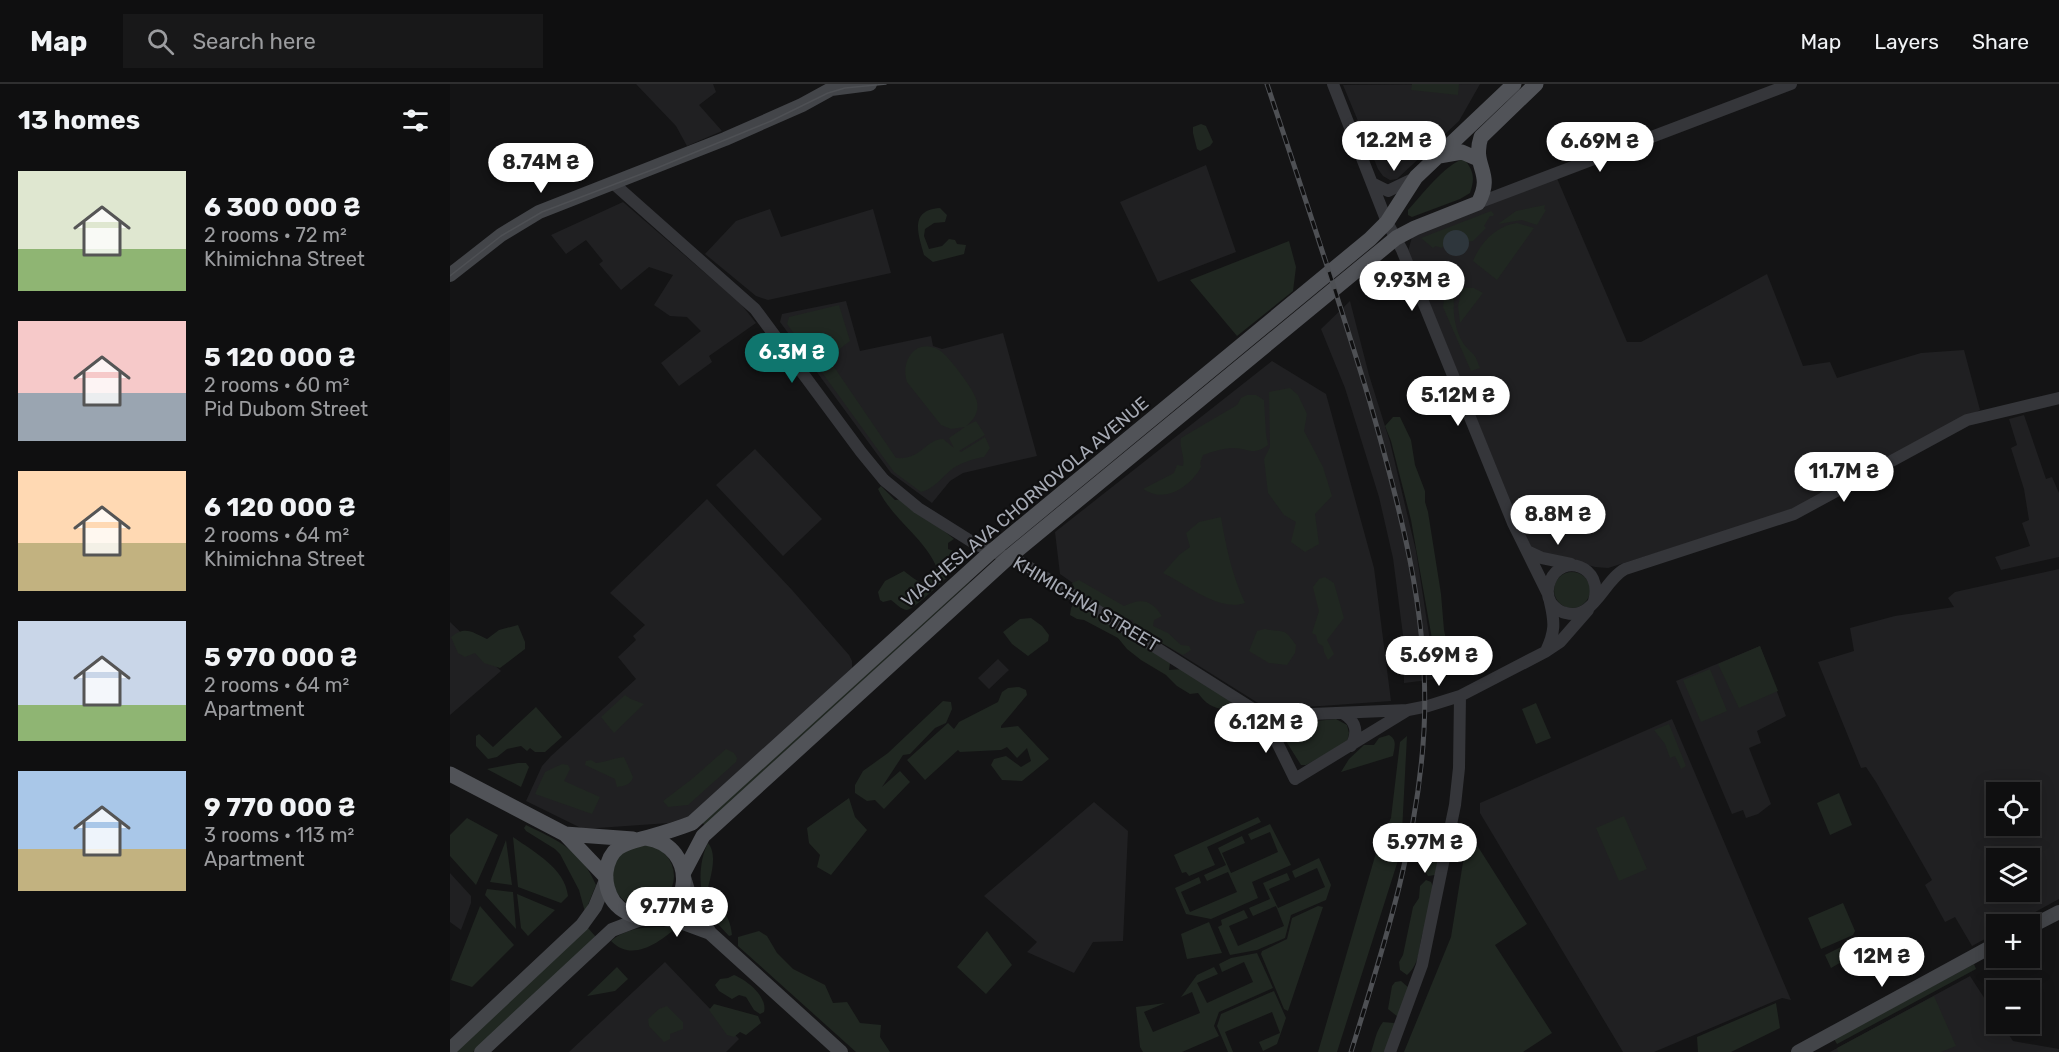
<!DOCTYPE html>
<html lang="en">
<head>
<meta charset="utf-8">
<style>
  :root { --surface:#0f0f10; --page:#181819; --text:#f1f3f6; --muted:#9b9c9f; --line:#2f2f30; --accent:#0f766e }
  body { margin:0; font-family:Rubik,sans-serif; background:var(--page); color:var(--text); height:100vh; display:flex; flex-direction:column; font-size:22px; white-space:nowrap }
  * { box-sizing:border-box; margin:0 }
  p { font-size:20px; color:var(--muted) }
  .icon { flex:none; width:33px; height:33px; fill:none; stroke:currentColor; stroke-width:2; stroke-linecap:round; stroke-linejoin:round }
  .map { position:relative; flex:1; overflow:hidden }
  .sheet { display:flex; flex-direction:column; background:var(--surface); width:450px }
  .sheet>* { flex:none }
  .tools { position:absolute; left:1536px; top:698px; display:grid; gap:12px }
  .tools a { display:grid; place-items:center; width:54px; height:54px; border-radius:0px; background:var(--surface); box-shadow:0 3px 15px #0003,0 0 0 2px var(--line); font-size:30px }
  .price { position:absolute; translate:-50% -51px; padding:0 14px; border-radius:21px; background:#fff; color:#222; font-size:20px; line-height:39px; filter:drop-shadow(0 2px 3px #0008) }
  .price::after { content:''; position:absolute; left:50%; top:36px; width:18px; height:14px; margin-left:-9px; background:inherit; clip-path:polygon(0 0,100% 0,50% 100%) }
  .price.active { background:var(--accent); color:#fff }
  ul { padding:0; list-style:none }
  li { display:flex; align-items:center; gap:18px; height:150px; padding:0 18px }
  li span { display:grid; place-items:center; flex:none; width:168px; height:120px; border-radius:0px; color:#555 }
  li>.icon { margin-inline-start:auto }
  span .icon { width:72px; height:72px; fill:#fffc; stroke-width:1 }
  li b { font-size:26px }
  h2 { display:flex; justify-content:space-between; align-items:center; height:72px; padding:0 18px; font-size:26px }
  header { display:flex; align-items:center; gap:36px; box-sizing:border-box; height:84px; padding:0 30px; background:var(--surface); border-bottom:2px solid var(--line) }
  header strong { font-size:28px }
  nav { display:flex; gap:33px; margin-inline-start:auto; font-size:21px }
  .search { width:420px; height:54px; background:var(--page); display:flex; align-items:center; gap:15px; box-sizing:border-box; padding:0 21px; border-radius:0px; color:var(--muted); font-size:22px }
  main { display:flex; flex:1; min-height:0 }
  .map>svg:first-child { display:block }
  .built { fill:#202022; fill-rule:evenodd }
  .green { fill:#202721 }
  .water { fill:#2e363c }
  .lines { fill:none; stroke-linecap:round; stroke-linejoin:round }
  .tertiary { stroke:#35363a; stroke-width:12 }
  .secondary { stroke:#434549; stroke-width:14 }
  .primary { stroke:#515358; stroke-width:15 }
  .tram { stroke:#4e5054; stroke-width:1.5 }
  .rail-casing { stroke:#4e5054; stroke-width:5 }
  .rail { stroke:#0f0f10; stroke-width:3; stroke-dasharray:9; stroke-linecap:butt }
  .labels { text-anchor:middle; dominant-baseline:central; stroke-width:4.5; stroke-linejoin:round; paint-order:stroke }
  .street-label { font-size:18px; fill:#a6aab4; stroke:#0f0f10 }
</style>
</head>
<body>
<header>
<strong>Map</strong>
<div class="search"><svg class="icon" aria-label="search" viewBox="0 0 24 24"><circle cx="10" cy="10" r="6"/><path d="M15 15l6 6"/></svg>Search here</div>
<nav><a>Map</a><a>Layers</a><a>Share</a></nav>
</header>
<main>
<section class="sheet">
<h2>13 homes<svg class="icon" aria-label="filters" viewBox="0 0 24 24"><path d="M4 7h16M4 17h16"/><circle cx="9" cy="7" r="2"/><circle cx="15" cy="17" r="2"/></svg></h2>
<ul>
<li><span style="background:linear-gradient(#dfe7d0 65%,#8fb573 0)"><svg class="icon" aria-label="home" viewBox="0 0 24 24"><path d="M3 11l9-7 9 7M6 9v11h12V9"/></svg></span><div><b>6 300 000 ₴</b><p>2 rooms · 72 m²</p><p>Khimichna Street</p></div></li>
<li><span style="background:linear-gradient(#f6c9c9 60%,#9aa5b1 0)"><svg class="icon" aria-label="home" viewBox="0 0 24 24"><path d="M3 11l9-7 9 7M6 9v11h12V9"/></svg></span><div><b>5 120 000 ₴</b><p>2 rooms · 60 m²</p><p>Pid Dubom Street</p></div></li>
<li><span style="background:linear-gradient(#ffd9b3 60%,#c2b280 0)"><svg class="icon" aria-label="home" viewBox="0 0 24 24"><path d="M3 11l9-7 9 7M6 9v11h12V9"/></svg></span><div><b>6 120 000 ₴</b><p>2 rooms · 64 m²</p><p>Khimichna Street</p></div></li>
<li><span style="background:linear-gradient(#c9d6e8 70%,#8fb573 0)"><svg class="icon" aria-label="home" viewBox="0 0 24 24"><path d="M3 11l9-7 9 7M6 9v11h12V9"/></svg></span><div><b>5 970 000 ₴</b><p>2 rooms · 64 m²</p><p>Apartment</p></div></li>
<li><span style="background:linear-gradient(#a9c7e8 65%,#c2b280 0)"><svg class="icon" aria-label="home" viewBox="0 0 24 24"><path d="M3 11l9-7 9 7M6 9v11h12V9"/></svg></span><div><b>9 770 000 ₴</b><p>3 rooms · 113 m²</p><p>Apartment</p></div></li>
</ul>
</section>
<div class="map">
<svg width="1609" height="968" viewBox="0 0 1609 968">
  <rect width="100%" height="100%" fill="#141415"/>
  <path class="built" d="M186,0h77l3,8 -17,13 23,26 -35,15 -11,-20z
    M1030,0l-21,37 -62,58 -7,1 -7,-4 -5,-7 -35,-84z
    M756,81l30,87 -78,30 -38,-80z
    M1106,92l71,166h14l126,-68 36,92 27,-4 7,16 84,-25 43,-3 16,60 -180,95 -26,11 -166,52 -13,-1 -65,-18 -122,-298 5,-17z
    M173,118l118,102 15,19 -47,33 3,6 -33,24 -18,-23 40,-32 -14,-14 -17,-1 -16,-11 19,-30 -24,-8 -28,23 -22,-26 4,-3 -17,-21 -20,14 -15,-19z
    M320,125l11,28 92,-28 18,64 -123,27 -12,-4 -51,-42 31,-33z
    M396,217l14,50 71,-15 2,10 9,3 61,-16 34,123 -74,17 -13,8 -18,22 -41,-30 -111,-151 2,-8z
    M900,217l19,74 21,67 26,109 20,128 -32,4 -1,-48 -10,-77 -14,-61 -34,-109 -24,-59z
    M822,277l54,33 48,174 17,133 -70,5 -55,2 -142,-89 -64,-45 -5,-42z
    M1574,331l22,64 6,-2 7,16v64l-58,13 -6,-13 35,-11 -8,-23 7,-3 -5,-31 -13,-41 6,-3 -8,-26z
    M305,365l67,70 -39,37 -67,-71z
    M257,415l85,91 57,65 3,6v7l-155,146 -28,9 -86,6 -57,-28 16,-35 9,-10 85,-77 -18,-22 18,-17 -3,-4 12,-11 -35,-32z
    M1609,485v330l-46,25h-17v9l-24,13 -17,-29 -10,5 -20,-37 7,-5 -56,-98 -10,-15 -5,1 -43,-106 36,-11 -4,-23 45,-12 59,-9 -6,-9 7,-6zM1546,708h34v33h-34zM1546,774h34v33h-34z
    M0,538l51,49 -51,44z
    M1310,562l26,70 -29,15 4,12 -12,5 22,56 -13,10 -12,4 -3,-8 -11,4 -56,-133z
    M548,575l11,11 -20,19 -11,-11z
    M1222,635l119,281 -9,-2 -128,54h-31l-143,-239v-10z
    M644,718l34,29 -5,110 -30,1 -19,31 -47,-21 10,-10 -53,-46z
    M0,789l21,23v7l-10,27 -11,-8z
    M215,878l74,77 -13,13h-157z
    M1520,892l26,40v7h5l12,18 46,8v3h-229z"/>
  <path class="green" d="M962,0h47l-1,11 -47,-5z
    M751,40l5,2 7,16 -3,4 -10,5 -3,-2 -4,-16v-6z
    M1014,75c10,12 11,19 6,34l-10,6 -48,18 -4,-2v-5c13,-14 38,-47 56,-51z
    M1095,121l-1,4 2,1 -9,15 -15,-5 -24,4 18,-13z
    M490,124l7,7 -2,7 -11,1 -9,6 -1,7 5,13 13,-3 7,-7 6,1 2,4 9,1 -2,9 -31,8 -9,-7c-6,-21 -15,-45 16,-47z
    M1041,127l3,3 -1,2h-3l-6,10 2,2 -13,13 -30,5 -1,2 -6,-2 -3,2 -12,-10z
    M1067,139l17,5 -37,52 -24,-19c8,-19 23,-35 44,-38z
    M839,157l7,26 -3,24 -56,45 -47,-56z
    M1000,203l6,2c-5,18 -2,45 11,59 9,9 8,7 13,20l-9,3 -28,-64 1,-10z
    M1012,204h12l9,5 -23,30 -2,-17z
    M389,221l11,36 -22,17 68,100c26,2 28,-18 47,-19l11,9 -5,-10 16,-11 -14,2 -10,-4 -34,-43c-7,-21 9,-45 32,-32 9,5 37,42 38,52 2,10 -3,18 -11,24l10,-5 9,14 -26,16 2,1 24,-15 5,11 -6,9c-11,2 -22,5 -32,12 -10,8 -18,20 -31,23l-27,-20 -107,-148 2,-7z
    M840,304l8,7 9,19 -3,17 19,36 9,29 -17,18 4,30 -14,8 -14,-10 5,-20 -12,-7 -16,-22 -4,-34 6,-12 -1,-55z
    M797,311h9l8,5 2,34 2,11c-16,12 -21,2 -37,3 -9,1 -20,4 -28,7l-3,8 1,4c-11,20 -36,37 -58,22l31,-16 3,-8 6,1c2,-11 -4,-18 -2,-28l56,-33 4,-7z
    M943,333h7l11,23 4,25 10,26v11l3,10 13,82 3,36 7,33 -4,11 -9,-1 -27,-153 -20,-79 -6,-15z
    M431,402l14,14 9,-1 50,40 -6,4v6l6,2 9,-3 5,7c-8,10 -51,53 -61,55 -5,0 -12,-7 -16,-10l-8,2 -3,-2 -2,-8 7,-11 19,-10c18,14 19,16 33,-3 -13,-31 -45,-49 -59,-79z
    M771,433c5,30 11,58 24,86 -26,9 -59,-19 -82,-30l16,-18 11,-8 -4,-14 13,-11z
    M1104 506a18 18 0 1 1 36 0a18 18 0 1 1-36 0Z
    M875,493l9,6 10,35 -17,22 7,14 -6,6 -4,-8 -1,-6 -5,-3 -2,-8 -4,-2 7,-22 -6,-24 6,-8z
    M629,496l45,26c17,-8 27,-7 38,10l-8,4 -1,6 15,7 13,12 8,1 2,4 -8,5 -48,-27 -2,-8 -11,-1 -47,-29 -3,-7z
    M520,497v1l-265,244 -3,-4z
    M625,518l95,61 -1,7 14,-1 44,28 4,6 -5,6c-13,0 -21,-6 -28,-16l-8,1 -13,-8 -11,-11 -25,-15 -14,-11 -9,-11 -34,-18 -7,-1 -7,-4 1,-7z
    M581,534l11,8 7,9 -1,6 -20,15 -16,-12 -9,-12 17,-13z
    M68,541l7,17v7l-25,19 -16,-5 -9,-10 -10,4 -7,-4 -7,-16c15,-12 22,-4 36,2l12,-9z
    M815,545c19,4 18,-3 31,16l-1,8 -8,12 -18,-2 -20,-12 8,-20z
    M1310,562l18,45 -39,17 -21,-44z
    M1260,585l17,42 -26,11 -18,-42z
    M569,603l7,3 1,5 -26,31v2l17,-2 31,33 -27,22 -20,-1 -11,-15 3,-6 12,-3 15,11 10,-6 -4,-13 -10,10 -10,-11 -6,3 -41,2 -2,-2 -33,30 -18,-20 41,-37 6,6 5,-7 39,-20 4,-10 6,-4z
    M175,611l6,4 13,5 -30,29 -13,-16z
    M493,617l8,1 1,7 -6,14 -11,5 -25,26 -7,1 -21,32 18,-16 10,11 -26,27 -9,-9 -8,1 -12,-8v-8l8,-14 25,-18z
    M1086,619l15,35 -15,6 -14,-35z
    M86,623l26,30 -17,15h-10l-5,-4 -3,3 -6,-5 -14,3 -10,8 -9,2 -12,-13v-10l3,-2 14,13z
    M886,635l11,6 2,8 -2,9 -41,23h-5l-17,-27 3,-9 8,-6z
    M1219,640l17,42 -5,3 -6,-13 -5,2 -5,-14 -11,-14z
    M939,651c9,5 5,13 4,21l-52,16 8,-13 15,-14h10l5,-7z
    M957,652l-6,115 -64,201h-19l60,-206 13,-28 9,-76z
    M276,665l8,4 3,5 -1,4 -48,43 -20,2 -5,-6 29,-22z
    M174,673l9,20c-2,8 -9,9 -16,10l-2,-8 -30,-14 1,-4 5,-1 5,3c10,-1 18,-5 28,-6z
    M68,679h8l3,4 -8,20 -34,-18z
    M112,680l6,1 2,4 -6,12 36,16 -8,17 -57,-20 10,-22z
    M1389,709l13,32 -22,10 -13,-32z
    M399,714l6,19 12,13 -36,45 -14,-8 3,-12 -11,-12 -2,-15z
    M1174,732l23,53 -28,12 -23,-53z
    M808,733l3,5 -54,25 8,18 -26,11 -3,-4 -4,1 -8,-18z
    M17,734l31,17 -22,50 -26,-29v-21z
    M820,740l21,41 -39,17 6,16 -47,21 -25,-5 -11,-26 24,-11 2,6 -20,9 9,20 47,-20 -9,-20 -21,9 -3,-6 22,-10 -8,-17 24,-12 3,7 -23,10 9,20 47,-21 -8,-20 -19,8 -3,-6z
    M76,741c33,16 55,25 70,60l-11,27 -6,-22 -19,-36 -5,-5 -29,-18 -2,-3z
    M1018,747l59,93 -32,21 57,88 -29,19h-119l47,-115z
    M63,753c21,15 52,31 55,59l-7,7 -43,-16z
    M56,756l6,45 -22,-3z
    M985,756l3,3 -5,9 5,8 -3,15 -7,1c-9,-14 -5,-19 0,-34z
    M258,759c11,13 1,38 -2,53l-2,3c-6,-15 -4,-41 4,-56z
    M162 792a31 31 0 1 1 62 0a31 31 0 1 1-62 0Z
    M869,774l12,27 -5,15 -35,15 -6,23 -28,12 -27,5 -12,-28 4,-2 -1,-5 23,-10 4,8 -19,8 9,20 46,-20 -8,-20 -23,10 -4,-8 21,-9 -7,-16 24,-10 3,7 -21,9 9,19 47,-21 -8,-19 -22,10 -3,-7z
    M976,796l5,2 4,9c-4,14 -8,27 -12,41 -5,15 -2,31 -16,43l-7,-5 -1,-8 4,-7 10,-48 6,-9 1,-12z
    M37,805l26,3 3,37 -31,-34z
    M67,810l38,16 -27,26 -7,-8z
    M263,819c12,4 18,19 19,32l-3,1 -23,-25z
    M1393,819l12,28 -2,4 -32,14 -13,-31z
    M30,822l34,39 -42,42 -21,-7z
    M868,822l5,1 -35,104 -4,-2 -23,-55 1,-3 25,-12 5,-21z
    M759,838l13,31 -35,6 -6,-25z
    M227,843c-17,15 -45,36 -66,14 18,-16 44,-14 66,-14z
    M138,844l8,9 -123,115h-19z
    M309,847l8,5 10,17 16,16 32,16 8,18 14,-1 13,21 21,2 -1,12 10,15h-34l-118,-106v-9z
    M537,847l25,34 -26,29 -29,-27z
    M1409,854l5,9 -2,3 -31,18 -6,-13z
    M807,869l16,35 -54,24 -5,14 5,10 -37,16h-39l-3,-5 -4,-40 29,-4 -21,9 9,20 47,-19 -8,-21 -11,5 16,-22 17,-8 4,7 -21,9 10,20 46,-21 -9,-20 -22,10 -3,-8 12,-6z
    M1524,880l2,5 -139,75 -3,-5z
    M167,883l11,12 -13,12 -28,5z
    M284,891c13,5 34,22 30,37l-4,2 -6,-4 -8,-13 -7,-2 -7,4 -13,-8 -4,-6 5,-6 8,-1z
    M951,897l8,7 -11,29 -10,-8 4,-23 3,-4z
    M824,907l12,27 -9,26 -14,7 -4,-9 21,-9 -8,-21 -47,20 8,20h-5l-11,-26 4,-12z
    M1484,912l22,50 -15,6h-103l-1,-4z
    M1326,919l4,25 -49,24h-33l-1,-15z
    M264,920l44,12 3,7 -15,12 -6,-3 -6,5 -7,-2 -18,-25z
    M217,922l16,16v7l-13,5v5l-6,3 -15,-16 -1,-7 11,-10z
    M933,938l11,1 1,4 -11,25h-13c4,-11 5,-21 12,-30z"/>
  <path class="water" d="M993 159a13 13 0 1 1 26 0a13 13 0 1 1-26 0Z"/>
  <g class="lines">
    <path class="tertiary" d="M883,0l54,138 15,28 111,273 35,71
      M163,99l142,126 106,143 23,28 34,28 59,37 47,19 240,152 144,-6
      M922,99l16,8 27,-13
      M1028,119l313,-119
      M1079,468l13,6 29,6
      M1144,517c10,-35 -32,-49 -44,-20 -3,7 -3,15 1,22 4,5 9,9 15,10 27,8 38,-33 59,-44l169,-55 173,-94 92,-22
      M1096,567c9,-19 9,-28 4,-49
      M894,630c13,8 14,19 7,32
      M814,632l31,63 113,-69 20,-4 32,-10 85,-44 15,-10 28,-32
      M940,968l32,-87 33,-160 4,-37 1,-72"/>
    <path class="secondary" d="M0,191l51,-40 38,-23 186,-73 77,-34 29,-16 39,-5
      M234,793l7,23 19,33 131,119
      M200,832l33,7 27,10
      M1580,843l29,-15
      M0,965l132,-124 13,-18 11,-27
      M31,968l131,-122 34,-13
      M1348,968l198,-108"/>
    <path class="primary" d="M989,72l23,-4 16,7
      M0,690l115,60 41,43
      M115,750l68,5
      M196,754c54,8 47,83 -4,79 -10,-1 -21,-6 -28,-15 -6,-8 -9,-20 -8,-30 4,-28 21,-29 43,-35 14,-4 30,-9 43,-14l300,-272 378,-312 17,-17 29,-45 98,-93
      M234,788l19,-36 306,-279 387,-319 19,-10 63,-25c17,-31 -7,-36 3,-66l55,-53"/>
    <path class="tram" d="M0,192l51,-40 41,-24 115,-44 114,-47 57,-28 17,-5 41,-4"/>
    <defs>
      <path id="rail" d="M817,0c35,105 70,209 102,315 31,108 61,218 55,331 -6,111 -40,216 -73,322"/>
    </defs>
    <use href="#rail" class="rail-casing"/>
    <use href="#rail" class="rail"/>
  </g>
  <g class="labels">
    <g class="street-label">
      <text transform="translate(575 418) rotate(-40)">VIACHESLAVA CHORNOVOLA AVENUE</text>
      <text transform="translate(636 520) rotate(31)">KHIMICHNA STREET</text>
    </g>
  </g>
</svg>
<div class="tools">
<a><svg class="icon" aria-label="locate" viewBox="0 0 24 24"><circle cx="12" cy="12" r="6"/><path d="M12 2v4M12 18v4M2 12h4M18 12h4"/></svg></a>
<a><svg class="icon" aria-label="layers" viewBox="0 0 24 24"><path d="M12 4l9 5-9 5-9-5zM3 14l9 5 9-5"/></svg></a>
<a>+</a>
<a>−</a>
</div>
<b class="price" style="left:944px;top:88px">12.2M ₴</b>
<b class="price" style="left:1150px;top:89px">6.69M ₴</b>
<b class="price" style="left:91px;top:110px">8.74M ₴</b>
<b class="price" style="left:962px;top:228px">9.93M ₴</b>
<b class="price active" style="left:342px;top:300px">6.3M ₴</b>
<b class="price" style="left:1008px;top:343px">5.12M ₴</b>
<b class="price" style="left:1394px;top:419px">11.7M ₴</b>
<b class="price" style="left:1108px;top:462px">8.8M ₴</b>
<b class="price" style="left:989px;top:603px">5.69M ₴</b>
<b class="price" style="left:816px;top:670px">6.12M ₴</b>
<b class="price" style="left:975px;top:790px">5.97M ₴</b>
<b class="price" style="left:227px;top:854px">9.77M ₴</b>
<b class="price" style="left:1432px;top:904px">12M ₴</b>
</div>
</main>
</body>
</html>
